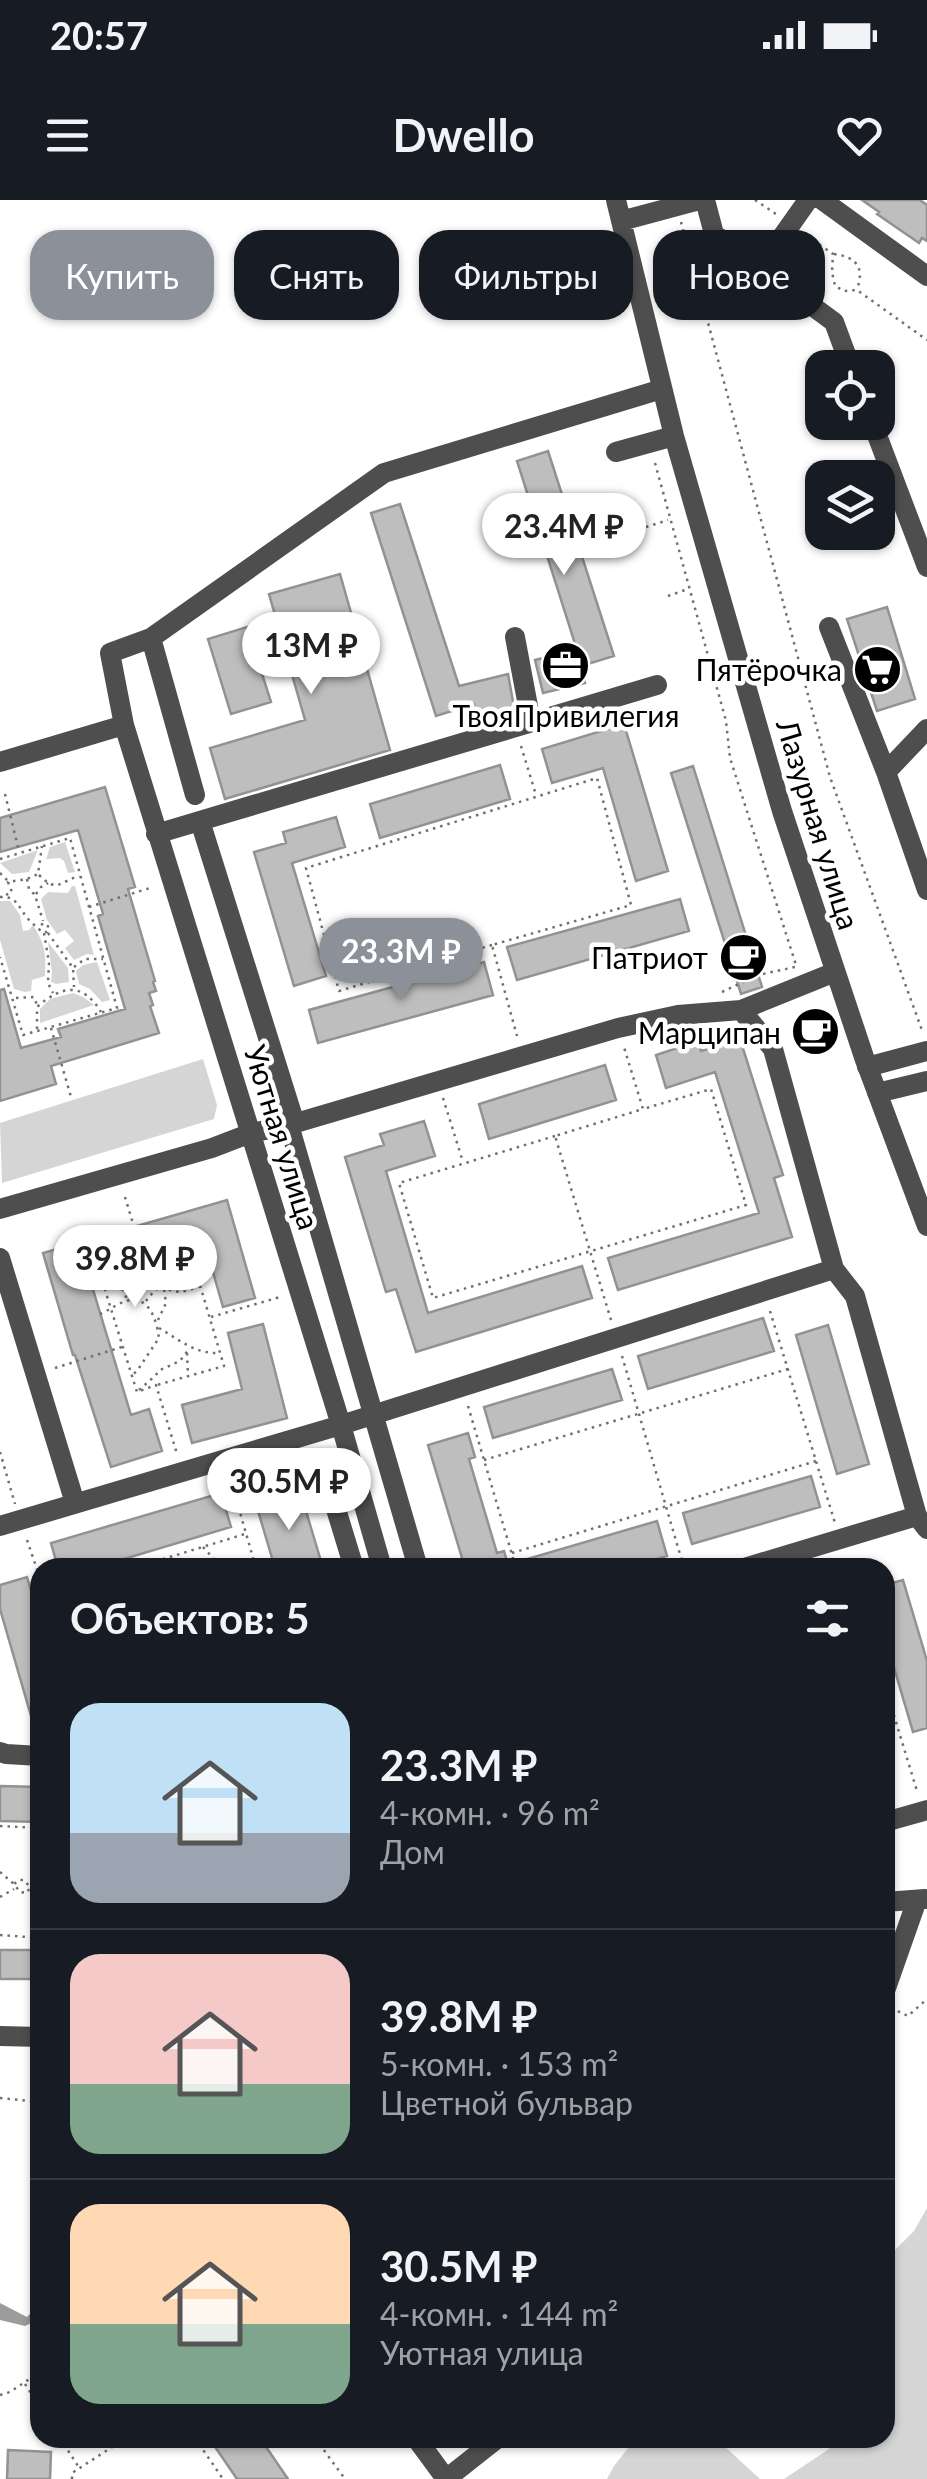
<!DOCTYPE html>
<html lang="ru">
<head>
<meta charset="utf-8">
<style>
  :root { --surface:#171b24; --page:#242831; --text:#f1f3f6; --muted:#9ea1a6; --line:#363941; --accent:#8c9099 }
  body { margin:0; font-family:Lato,sans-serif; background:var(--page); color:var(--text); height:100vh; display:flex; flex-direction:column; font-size:38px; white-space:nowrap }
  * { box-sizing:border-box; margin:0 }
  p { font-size:32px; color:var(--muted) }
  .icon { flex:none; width:55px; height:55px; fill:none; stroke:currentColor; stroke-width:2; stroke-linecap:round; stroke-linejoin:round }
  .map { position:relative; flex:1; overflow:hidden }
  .sheet { position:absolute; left:30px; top:1358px; width:865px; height:890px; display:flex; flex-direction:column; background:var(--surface); border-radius:30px; box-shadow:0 2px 8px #0004 }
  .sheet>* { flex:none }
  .banner { position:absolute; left:30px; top:30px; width:868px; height:90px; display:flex; gap:20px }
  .fabs { position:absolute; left:805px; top:150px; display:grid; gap:20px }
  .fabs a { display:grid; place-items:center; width:90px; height:90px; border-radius:20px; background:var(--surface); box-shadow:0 2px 8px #0004; font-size:50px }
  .price { position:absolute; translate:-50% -85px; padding:0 22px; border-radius:35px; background:#fff; color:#222; font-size:32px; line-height:65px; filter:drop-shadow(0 2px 5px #0008) }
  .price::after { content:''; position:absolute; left:50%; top:60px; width:30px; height:22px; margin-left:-15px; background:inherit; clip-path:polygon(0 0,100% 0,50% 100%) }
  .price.active { background:var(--accent); color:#fff }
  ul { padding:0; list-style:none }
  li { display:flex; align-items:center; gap:30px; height:250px; padding:0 40px }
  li+li { border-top:2px solid var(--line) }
  li span { display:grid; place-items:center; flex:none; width:280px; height:200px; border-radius:30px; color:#555 }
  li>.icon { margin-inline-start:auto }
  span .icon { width:120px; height:120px; fill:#fffc; stroke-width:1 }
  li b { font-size:42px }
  h2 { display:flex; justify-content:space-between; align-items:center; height:120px; padding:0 40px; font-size:42px }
  .tag { padding:0 35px; border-radius:30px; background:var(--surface); box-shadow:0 2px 8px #0004; font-size:35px; line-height:90px }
  .tag.active { background:var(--accent); color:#fff }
  .status { display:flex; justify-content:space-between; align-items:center; height:70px; padding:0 50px; background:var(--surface); direction:ltr }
  .status svg { height:28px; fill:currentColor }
  header { display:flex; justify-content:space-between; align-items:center; height:130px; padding:0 40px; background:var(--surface); font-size:45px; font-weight:700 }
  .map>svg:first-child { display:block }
  .green { fill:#d5d5d5 }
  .water { fill:#9c9c9c }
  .building { fill:#bebebe; stroke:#929292; stroke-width:2.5 }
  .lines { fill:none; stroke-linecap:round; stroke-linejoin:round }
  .path { stroke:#707070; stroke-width:2.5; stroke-dasharray:2.5 5; stroke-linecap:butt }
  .minor { stroke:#4e4e4e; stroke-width:20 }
  .labels { text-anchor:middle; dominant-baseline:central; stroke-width:9; stroke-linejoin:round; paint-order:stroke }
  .poi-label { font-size:30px; fill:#000; stroke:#fff; text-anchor:end }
  .street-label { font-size:30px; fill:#000; stroke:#fff }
</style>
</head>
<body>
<div class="status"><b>20:57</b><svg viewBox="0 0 49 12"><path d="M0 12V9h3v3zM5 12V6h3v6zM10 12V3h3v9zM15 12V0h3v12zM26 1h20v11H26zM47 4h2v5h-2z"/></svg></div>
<header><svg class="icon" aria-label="menu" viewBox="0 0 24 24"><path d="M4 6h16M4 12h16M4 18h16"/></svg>Dwello<svg class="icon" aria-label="heart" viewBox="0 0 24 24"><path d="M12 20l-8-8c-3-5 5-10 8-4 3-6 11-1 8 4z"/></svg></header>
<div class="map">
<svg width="927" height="2279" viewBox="0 0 927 2279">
  <rect width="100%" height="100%" fill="#fff"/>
  <path class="green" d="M65,642l10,30 -7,1 -4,-12 -4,-3 -14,1 4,-12z
    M38,650l-9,22 -17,2 -12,-11z
    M72,686h3l19,69 -7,-1 -13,6 -9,-12 9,-7 -9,-11 -8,4 -10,-14 -6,-21 7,-7 20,1z
    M0,701h10l10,14 3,16 6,-1 4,-5c12,19 13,28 12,51l-13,4 -1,11 -6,1 -11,-3 -14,-49z
    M48,742l20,26 1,14 -13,2 -5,-2 1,-10z
    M97,762l13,38 -8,2 -12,-13 -11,-5 -3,-13 7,-6z
    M73,793l10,4 11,8 -54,18v-14l10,-10z
    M203,859l14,46 -3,14 -212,64 -2,-60z
    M927,2008v271h-143l45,-30 5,-11h51v-178l29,-29z
    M636,2238h76l10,6 38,35h-153l7,-13z"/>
  <path class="water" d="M0,2103l27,14 13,-14v16l-15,7 -25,-6z"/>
  <path class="building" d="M862,0h58l7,5v36l-5,-3 -3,5 -42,-29 2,-2z
    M548,251l66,205 -33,10 4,17 -42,10 -8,-33 42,-10 -60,-189z
    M400,304l59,182 49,-12 6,33 -37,10 -3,-13 -38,12 -65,-203z
    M340,374l50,176 -165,49 -15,-51 95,-28 -36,-126z
    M887,407l28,92 -38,12 -30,-92z
    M247,427l24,75 -40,12 -23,-75z
    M624,524l44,147 -32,10 -33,-113 -51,15 -10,-34z
    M500,565l10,34 -130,39 -10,-34z
    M693,566l69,221 -21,7 -70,-221z
    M105,587l30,100 -7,2 27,92 -2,1 3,9 -7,2 4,12 -3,1 9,27 -108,33 5,18 -56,17v-111l4,-1 17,59 40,-11 -3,-8 67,-20 -27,-93 5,-2 -25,-84 -78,22v-34z
    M336,617l9,30 -53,16 34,113 -32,10 -40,-134 32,-9 -3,-11z
    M680,699l9,32 -172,49 -10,-33z
    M484,762l9,33 -175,48 -9,-33z
    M740,839l43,136 -9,3 18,59 -174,53 -10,-32 151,-45 -44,-141 -49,16 -10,-33 42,-14 3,10z
    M605,865l11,35 -127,39 -10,-35z
    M424,921l11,35 -49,15 42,142 154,-47 10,32 -176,54 -20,-63 -10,3 -41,-135 39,-12 -4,-11z
    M227,1000l28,98 -32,9 -19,-66 -116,32 43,142 18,-6 13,42 -51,16 -36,-112h-2l-30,-102z
    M763,1118l11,33 -126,38 -10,-33z
    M263,1124l24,94 -95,25 -10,-38 60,-16 -14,-56z
    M828,1125l41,139 -32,10 -41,-139z
    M612,1169l10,31 -129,38 -9,-31z
    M468,1233l7,24 -6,2 28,94 7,-2 5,17h-44l-37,-123z
    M811,1276l9,31 -128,37 -9,-31z
    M300,1291l23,77h-48l-19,-64z
    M221,1293l10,34 -137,41h-36l-7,-25z
    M657,1321l10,35 -39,12h-117l-1,-4z
    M27,1377l13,44v112h-4l-36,-124v-24z
    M903,1380l24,81v67l-14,4 -28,-95v-52z
    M0,1586l40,1v35l-40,-1z
    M0,1750h40v29h-40z
    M209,2238h51l28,41h-51z
    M8,2250l43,2 -1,27h-43z"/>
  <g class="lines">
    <path class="path" d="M755,0l21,14
      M681,22l149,555 93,256
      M807,36l26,18 -1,18 3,14 9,5 13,-1 70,50
      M834,54c22,3 31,13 23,35
      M655,263l71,258 4,37 66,207
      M646,327l22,-7
      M668,396l20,-7
      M521,546l15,49
      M5,594l14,57
      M0,659l70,-21 47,170 -94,27 -23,-78
      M0,673l7,7
      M39,675c19,19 21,6 40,1
      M27,679l2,10 6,6 8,26
      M36,694l5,-7 7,-4
      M6,695l6,-3 -4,-10 19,-3 11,-5 4,-28
      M0,697c19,-1 18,12 30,24 4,4 8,7 12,11h5l2,-5 -6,-4 -4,5
      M89,707l64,-20
      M44,733l5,30 -1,20 5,10
      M48,733l25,35 1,19
      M492,745l-153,46 -33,-123 291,-90 34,127 -139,40 25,91
      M74,767l11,-8h18
      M722,792l36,-17 37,-8
      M16,798l18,-1 3,8
      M51,828l20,69
      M37,829v-22c25,-22 46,-25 64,5
      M443,898l20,64
      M555,936l-156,47 34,115 313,-93 -35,-116 -68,20
      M125,997l20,66 -44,14 36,115 19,-7 21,69
      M148,1062l41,-14 35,118 -67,19
      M116,1075l11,24
      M146,1101l8,-10 8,-5c14,9 23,6 37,0
      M770,1111l65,212
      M100,1114c10,-4 22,-14 32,-14 19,-1 25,23 27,38l-22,33 -5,4
      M211,1117l69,-20
      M158,1120l8,-17 -5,-35 8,-6 4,-8
      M611,1120l-56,-184 88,-27 -20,-65
      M159,1128c19,11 36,26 60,25
      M187,1153l1,22
      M622,1156l62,212
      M55,1168l67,-21
      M139,1190l16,-14 5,-6 20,-9 10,-13
      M468,1206l48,162
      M0,1252l15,52
      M484,1260l304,-91
      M230,1278l26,90
      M27,1340l13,38
      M203,1347l19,21
      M512,1353l304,-92
      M134,1368l111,-34
      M885,1486l32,105
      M0,1626l40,2
      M0,1672l14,12 6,8 7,1 3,-6 -6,-7h-5l-5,4
      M0,1697l14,-8
      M0,1735l40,3
      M891,1808l17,8 19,-17
      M0,1898l40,4
      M25,2184l15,23
      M0,2195l10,-3 30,-20
      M60,2238l18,28
      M195,2238l28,41
      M315,2238l30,41
      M72,2279v-6l54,-35"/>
    <path class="minor" d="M616,0l58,236 108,375 83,249 62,166
      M705,0l9,34 120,88 17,46
      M822,0l105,76
      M621,21l78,-21
      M760,68l48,-68
      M872,222l55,145
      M616,252l58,-16
      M829,427l57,145 41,118
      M515,437l16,85
      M151,438l44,157
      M0,562l124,-37
      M886,572l41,-43
      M200,621l92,293 -3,11 129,443
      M156,634l501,-149
      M741,810l94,-38
      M867,867l60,-16
      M877,893l50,-12
      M0,1009l212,-61 39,-15 38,-8 329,-97 60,-13 63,-5 32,39 61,220 21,27 62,220 10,13
      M0,1058l75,245
      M352,1264l-27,9 29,95
      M0,1326l341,-101 493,-156
      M382,1368l-41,-143 -217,-700 -14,-72 41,-15 233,-165 278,-84
      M744,1368l173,-52
      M0,1552l6,2 34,2
      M885,1622l42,-12
      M885,1702l40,-3
      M885,1791l32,-91
      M0,1836l40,1
      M416,2238l30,41
      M446,2279l52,-41"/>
  </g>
  <defs>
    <symbol id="office-disc" viewBox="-11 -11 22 22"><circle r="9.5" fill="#000" stroke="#fff"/><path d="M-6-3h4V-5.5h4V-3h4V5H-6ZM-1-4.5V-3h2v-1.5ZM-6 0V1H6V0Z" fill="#fff"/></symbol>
    <symbol id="supermarket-disc" viewBox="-11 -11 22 22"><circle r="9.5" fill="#000" stroke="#fff"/><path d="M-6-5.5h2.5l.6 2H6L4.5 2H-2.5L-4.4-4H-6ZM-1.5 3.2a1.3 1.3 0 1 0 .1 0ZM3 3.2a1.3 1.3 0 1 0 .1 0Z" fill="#fff"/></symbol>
    <symbol id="cafe-disc" viewBox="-11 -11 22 22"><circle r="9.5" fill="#000" stroke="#fff"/><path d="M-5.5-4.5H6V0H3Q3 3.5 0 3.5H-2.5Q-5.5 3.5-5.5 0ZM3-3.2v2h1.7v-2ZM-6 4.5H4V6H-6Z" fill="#fff"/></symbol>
  </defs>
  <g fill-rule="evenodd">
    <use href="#office-disc" x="538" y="438" width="55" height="55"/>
    <use href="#supermarket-disc" x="850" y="442" width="55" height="55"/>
    <use href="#cafe-disc" x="716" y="730" width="55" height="55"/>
    <use href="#cafe-disc" x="788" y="804" width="55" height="55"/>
  </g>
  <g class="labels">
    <g class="poi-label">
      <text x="842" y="469">Пятёрочка</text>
      <text x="566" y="515" text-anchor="middle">ТвояПривилегия</text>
      <text x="708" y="757">Патриот</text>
      <text x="781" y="832">Марципан</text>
    </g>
    <g class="street-label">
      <text transform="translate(819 624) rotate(73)">Лазурная улица</text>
      <text transform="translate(283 937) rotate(73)">Уютная улица</text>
    </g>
  </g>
</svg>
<div class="fabs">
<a><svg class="icon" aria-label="locate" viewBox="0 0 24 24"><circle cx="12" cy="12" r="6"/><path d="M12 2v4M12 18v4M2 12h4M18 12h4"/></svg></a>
<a><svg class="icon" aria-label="layers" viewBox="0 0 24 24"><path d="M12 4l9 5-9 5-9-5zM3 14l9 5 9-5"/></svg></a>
</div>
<b class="price" style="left:564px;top:378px">23.4M ₽</b>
<b class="price" style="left:311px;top:497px">13M ₽</b>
<b class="price active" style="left:401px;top:803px">23.3M ₽</b>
<b class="price" style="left:135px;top:1110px">39.8M ₽</b>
<b class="price" style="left:289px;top:1333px">30.5M ₽</b>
<div class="banner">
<a class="tag active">Купить</a>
<a class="tag">Снять</a>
<a class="tag">Фильтры</a>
<a class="tag">Новое</a>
</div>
<section class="sheet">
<h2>Объектов: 5<svg class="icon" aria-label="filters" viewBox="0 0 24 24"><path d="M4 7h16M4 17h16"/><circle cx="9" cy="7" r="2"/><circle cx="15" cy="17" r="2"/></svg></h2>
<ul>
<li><span style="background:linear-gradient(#bfe0f5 65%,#9aa5b1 0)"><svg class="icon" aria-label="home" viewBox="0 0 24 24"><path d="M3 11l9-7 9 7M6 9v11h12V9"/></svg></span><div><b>23.3M ₽</b><p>4-комн. · 96 m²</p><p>Дом</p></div></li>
<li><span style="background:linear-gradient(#f6c9c9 65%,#7fa58c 0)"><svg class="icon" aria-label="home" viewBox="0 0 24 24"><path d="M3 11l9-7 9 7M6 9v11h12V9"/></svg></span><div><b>39.8M ₽</b><p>5-комн. · 153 m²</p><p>Цветной бульвар</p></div></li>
<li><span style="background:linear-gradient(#ffd9b3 60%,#7fa58c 0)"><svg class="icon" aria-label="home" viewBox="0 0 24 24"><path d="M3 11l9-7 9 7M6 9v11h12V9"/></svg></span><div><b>30.5M ₽</b><p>4-комн. · 144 m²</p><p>Уютная улица</p></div></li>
</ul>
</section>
</div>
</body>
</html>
